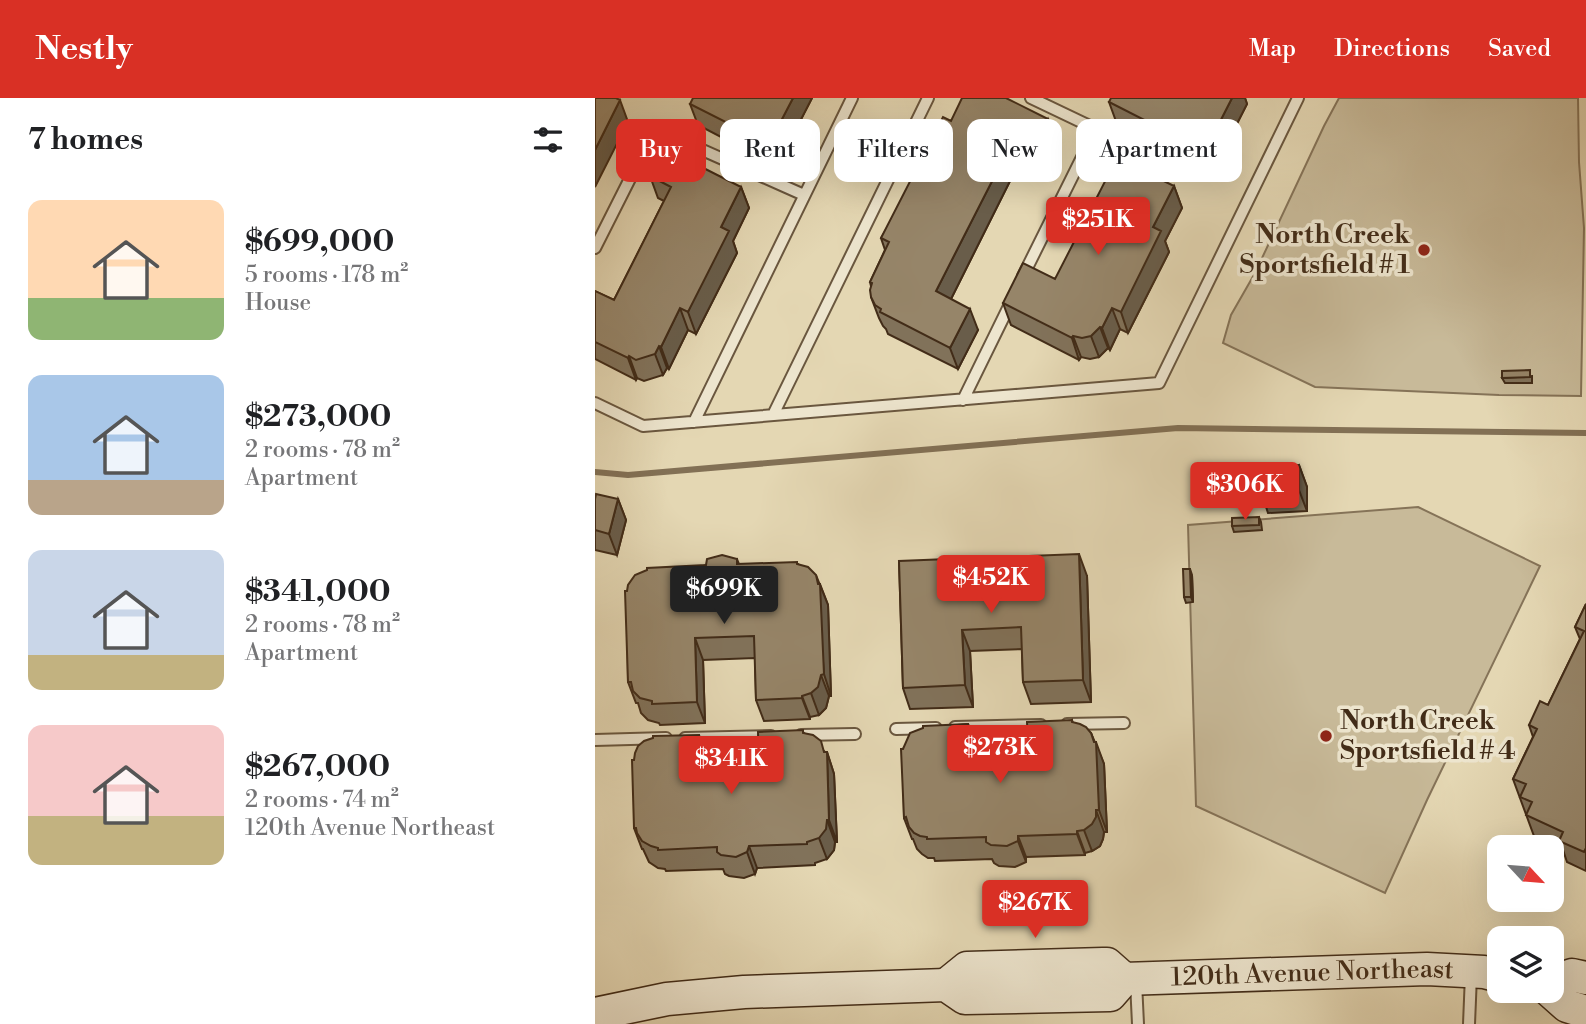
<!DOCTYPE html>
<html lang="en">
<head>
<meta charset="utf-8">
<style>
  :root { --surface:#fff; --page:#f2f2f2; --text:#202124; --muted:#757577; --accent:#d93025 }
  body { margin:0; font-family:"Libre Bodoni",serif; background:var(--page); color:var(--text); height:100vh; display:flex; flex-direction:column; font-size:26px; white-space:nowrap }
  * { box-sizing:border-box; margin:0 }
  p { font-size:23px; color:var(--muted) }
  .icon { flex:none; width:38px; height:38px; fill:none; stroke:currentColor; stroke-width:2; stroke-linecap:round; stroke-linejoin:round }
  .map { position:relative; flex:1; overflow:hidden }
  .details { display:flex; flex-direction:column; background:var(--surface); width:595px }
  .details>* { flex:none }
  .hud { position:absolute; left:21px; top:21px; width:665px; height:63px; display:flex; gap:14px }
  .needle { width:46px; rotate:116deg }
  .tools { position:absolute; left:892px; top:737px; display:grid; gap:14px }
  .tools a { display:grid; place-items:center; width:77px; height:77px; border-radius:14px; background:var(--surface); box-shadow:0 7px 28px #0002; font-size:35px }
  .price { position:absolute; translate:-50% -60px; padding:0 16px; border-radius:7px; background:var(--accent); color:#fff; font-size:23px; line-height:46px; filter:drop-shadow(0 2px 4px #0008) }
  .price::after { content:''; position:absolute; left:50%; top:42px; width:21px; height:16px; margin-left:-10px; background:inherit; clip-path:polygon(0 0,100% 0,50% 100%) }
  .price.selected { background:#222; color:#fff }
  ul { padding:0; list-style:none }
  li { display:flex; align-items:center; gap:21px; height:175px; padding:0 28px }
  li span { display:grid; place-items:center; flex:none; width:196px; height:140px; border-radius:14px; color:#555 }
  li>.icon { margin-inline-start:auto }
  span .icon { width:84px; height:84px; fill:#fffc; stroke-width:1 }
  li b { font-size:30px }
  h2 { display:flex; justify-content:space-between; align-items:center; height:84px; padding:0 28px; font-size:30px }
  .tag { padding:0 24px; border-radius:14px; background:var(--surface); box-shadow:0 7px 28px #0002; font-size:24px; line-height:63px }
  .tag.selected { background:var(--accent); color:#fff }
  header { display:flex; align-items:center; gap:42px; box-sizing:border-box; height:98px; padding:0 35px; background:var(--accent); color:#fff }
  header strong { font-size:33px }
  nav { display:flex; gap:38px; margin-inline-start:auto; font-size:24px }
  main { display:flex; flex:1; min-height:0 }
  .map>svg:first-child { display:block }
  .park { fill:#c8ba99; stroke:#857358; stroke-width:2 }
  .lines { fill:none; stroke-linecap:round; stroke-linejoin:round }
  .stream { stroke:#827055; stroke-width:6 }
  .lane-casing { stroke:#6a573f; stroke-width:14 }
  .secondary-casing { stroke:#422c18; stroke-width:35 }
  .lane { stroke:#ede5ce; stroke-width:10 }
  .secondary { stroke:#ede5ce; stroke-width:32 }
  .wall { fill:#81725a; stroke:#422c18; stroke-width:2 }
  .shaded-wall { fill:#695d4a; stroke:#422c18; stroke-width:2 }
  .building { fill:#968569; stroke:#422c18; stroke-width:2 }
  .poi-dot { fill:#8f2418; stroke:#ede5ce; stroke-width:2.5 }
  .labels { text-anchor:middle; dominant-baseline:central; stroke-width:7; stroke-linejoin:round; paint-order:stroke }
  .poi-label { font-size:26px; font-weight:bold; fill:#422c18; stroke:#ede5ce; text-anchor:end }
  .street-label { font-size:26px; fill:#422c18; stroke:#ede5ce }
</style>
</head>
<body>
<header>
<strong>Nestly</strong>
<nav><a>Map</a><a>Directions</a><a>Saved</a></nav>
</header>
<main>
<section class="details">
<h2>7 homes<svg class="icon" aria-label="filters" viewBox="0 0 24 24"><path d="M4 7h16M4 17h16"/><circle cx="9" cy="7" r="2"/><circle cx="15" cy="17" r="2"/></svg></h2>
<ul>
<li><span style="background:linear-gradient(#ffd9b3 70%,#8fb573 0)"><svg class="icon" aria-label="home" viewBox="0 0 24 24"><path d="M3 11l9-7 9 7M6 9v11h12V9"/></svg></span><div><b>$699,000</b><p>5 rooms · 178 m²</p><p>House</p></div></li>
<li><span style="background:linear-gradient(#a9c7e8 75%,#b9a48a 0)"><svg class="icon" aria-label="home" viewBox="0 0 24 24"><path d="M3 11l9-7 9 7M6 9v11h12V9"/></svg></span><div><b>$273,000</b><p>2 rooms · 78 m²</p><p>Apartment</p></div></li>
<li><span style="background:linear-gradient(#c9d6e8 75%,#c2b280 0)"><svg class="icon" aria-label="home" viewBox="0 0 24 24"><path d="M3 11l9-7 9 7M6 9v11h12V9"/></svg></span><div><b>$341,000</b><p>2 rooms · 78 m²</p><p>Apartment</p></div></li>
<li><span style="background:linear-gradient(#f6c9c9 65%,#c2b280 0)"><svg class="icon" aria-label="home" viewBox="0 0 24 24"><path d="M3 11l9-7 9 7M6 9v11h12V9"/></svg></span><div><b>$267,000</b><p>2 rooms · 74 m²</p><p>120th Avenue Northeast</p></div></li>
</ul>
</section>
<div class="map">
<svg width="991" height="926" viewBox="0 0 991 926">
  <rect width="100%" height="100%" fill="#e4d7b3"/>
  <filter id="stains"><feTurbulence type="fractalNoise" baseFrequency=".00286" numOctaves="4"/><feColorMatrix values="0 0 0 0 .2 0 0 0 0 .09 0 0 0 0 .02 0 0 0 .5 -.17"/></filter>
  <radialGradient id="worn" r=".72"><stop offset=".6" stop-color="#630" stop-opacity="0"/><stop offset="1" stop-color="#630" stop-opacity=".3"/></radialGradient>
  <path class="park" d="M744,0h239l1,64 5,66 -3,168 -82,-1 -184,-8 -92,-44 8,-28 24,-42 69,-147z
    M823,409l122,59 -113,234 -42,93 -189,-87 -8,-281z"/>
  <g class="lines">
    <path class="stream" d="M0,374l33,3 550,-47 408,5"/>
    <defs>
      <path id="lane" d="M0,150l60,-119 149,66
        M428,178l73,-147 -65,-31
        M368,302l49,-100
        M0,305l48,23 516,-43 139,-285
        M178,317l155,-317
        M99,324l158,-324
        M472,626l57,-1
        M360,629l86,-2
        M301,631l40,-1
        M206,637l54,-1
        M90,640l86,-2
        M0,642l71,-2
        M541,884l2,42
        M874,926l2,-49"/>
      <g id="secondary">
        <path d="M957,884l20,-7 14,3"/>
        <path id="s1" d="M351,887l21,-17 136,-4h4l17,15 303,-10 57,3 16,4"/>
        <path d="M954,892l18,16 19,6"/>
        <path d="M0,916l72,-15 77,-7 202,-7 19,13 145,-3 14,-16"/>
      </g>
    </defs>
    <use href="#lane" class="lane-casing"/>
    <use href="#secondary" class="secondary-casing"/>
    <use href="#lane" class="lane"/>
    <use href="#secondary" class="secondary"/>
  </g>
  <path class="wall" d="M217,0l-35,68 -79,-41 -8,-21z
    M650,0l2,6 -35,69 -95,-49 -8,-22z
    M356,23l105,20 -14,28 -21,-10 -70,140 27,31 -20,39 -70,-35 -2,-5 -3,-3 -4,-8 -8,-21v-11l-1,-4 15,-32 -4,-12z
    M55,78l91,11 8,21 -16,33 4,12 -41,81 -8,-4 -19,39 -2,-1 -4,7 -19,6 -7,-3 -1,2 -41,-21v-68l19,9 50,-99 -6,-3z
    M579,88l8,22 -17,33 4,11 -41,81 -8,-4 -10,21 -2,-2 -9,9 -9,2 -9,-2 -2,3 -68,-35 -8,-22 52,-24z
    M937,278v7h-27l-3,-5z
    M704,367l8,22v24l-39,2 -7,-22z
    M0,401h23l8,21 -9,35 -22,-5z
    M664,419l2,5 1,8 -28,2 -2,-6z
    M142,461l2,5h59l22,20 8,21 3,91h-2l-3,12 -7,7 -9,2v2l-46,2 -8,-21 -1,-42 -52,2 2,63 -45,2 -1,-2 -11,-3 -7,-7 -3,-10h-2l-8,-21 -1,-91 79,-26z
    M304,463l188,15 4,126 -60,2 -8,-22 -1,-33 -52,2 3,56 -63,2 -7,-21z
    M597,477l1,27 -7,1 -2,-6z
    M991,506v267l-19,-9 -4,-12 -29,-14 -21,-57 20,-42 -4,-12 19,-20 32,-66 -5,-12z
    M477,622l1,3 18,10 13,31 3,68h-3l-1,7 -3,7 -8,5 -7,2v2l-59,2v5l-11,5 -16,-1 -5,-3 -2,-4 -57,2 -1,-3h-6l-6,-4 -5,-5 -4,-10h-1l-8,-21 -1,-69 20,-21 45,-4 8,22 1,23 52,-2z
    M209,635l21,19h2l7,22 3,68h-2l-1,8 -7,9 -12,4v2l-58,3 -2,6 -11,4 -15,-2 -4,-2 -2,-5 -57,2 -1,-2 -7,-1 -9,-6 -6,-13h-1l-8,-21v-68l19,-22 54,18 1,24 51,-2z"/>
  <path class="shaded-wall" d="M198,0h19l-35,68 -8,-22z
    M637,0h13l2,6 -35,69 -7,-22z
    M25,2l8,22 -33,65v-37z
    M453,21l8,22 -14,28 -8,-21z
    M419,40l7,21 -77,154 -8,-22z
    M579,88l8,22 -17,33 4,11 -41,81 -7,-21 32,-85z
    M146,89l8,21 -16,33 4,12 -41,81 -8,-22 33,-85z
    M85,210l8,22 -19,39 -8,-22z
    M517,210l8,21 -10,21 -8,-22z
    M375,211l8,21 -20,39 -8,-21z
    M505,229l8,21 -9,9 -8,-21z
    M478,238l8,21 -2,3 -7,-22z
    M64,248l8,22 -4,7 -8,-21z
    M34,258l8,22 -1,2 -8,-22z
    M704,367l8,22v24l-8,-21z
    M23,401l8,21 -9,35 -8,-21z
    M484,456l8,22 4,126 -8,-22z
    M595,471l2,6 1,27 -2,-5z
    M221,477l12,30 3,91 -7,-22z
    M367,532l8,21 3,56 -8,-22z
    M100,540l8,22 2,63 -8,-21z
    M226,577l8,21 -3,12 -7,7 -8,-22z
    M207,598l8,21v2l-8,-21z
    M373,626l8,22 2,45 -8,-21z
    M496,635l5,14v-5l8,22 3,68 -8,-22z
    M104,637l8,21 1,46 -7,-22z
    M232,654l7,22 3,68 -8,-22z
    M501,712l8,22 -1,7 -3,7 -8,5 -8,-21z
    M232,722l8,22 -1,8 -7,9 -8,-21z
    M482,733l8,22v2l-8,-21z
    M423,738l8,21v5l-8,-21z
    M154,748l8,22 -2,6 -8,-22z"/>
  <path class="building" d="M0,0h21l4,2 -25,50z
    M98,0h100l-24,46 -79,-40z
    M367,0h44l42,21 -14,29 -20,-10 -78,153 34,18 -20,39 -70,-36 1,-3 -6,-4 -4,-8 -1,-7 2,-7 -2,-1 19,-40 -8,-4 62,-121 8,4z
    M516,0h121l-27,53 -96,-49z
    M69,50l77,39 -20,40 8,4 -41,81 -8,-4 -19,39 -2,-1 -4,8 -19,6 -7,-4 -1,2 -33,-16v-51l19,9 57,-113 -21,-11z
    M522,60l57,28 -21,41 8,4 -40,81 -9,-4 -10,20 -2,-1 -9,9 -9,2 -9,-2 -1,2 -69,-35 20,-40 32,16z
    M935,272v7l-28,1v-7z
    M704,367v25l-38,1 -1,-24z
    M1,396l22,5 -9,35 -14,-4v-31z
    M664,419v8l-27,1v-8z
    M484,456l4,126 -60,2 -2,-55 -59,3 3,55 -62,3 -4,-127z
    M127,457l15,4v5l60,-2v2l11,3 8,8 2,9h2l4,90 -3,1 -3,12 -7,6 -9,3v2l-46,2 -2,-64 -59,2 2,64 -45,2v-3l-12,-3 -7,-7 -2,-9h-3l-3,-91h2l1,-6 7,-10 12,-5v-2l59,-3 1,-6z
    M588,471h7l1,28h-7z
    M991,506v244l-2,4 -25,-11 4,-9 -37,-17 6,-13 -12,-5 6,-13 -13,-5 24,-50 -8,-4 11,-24 8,4 36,-74 -9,-4z
    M477,622v2l8,2 6,3 5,6 3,9h2l3,68h-3v7l-4,7 -8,6 -7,1v3l-59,2v5l-11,5 -16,-1 -5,-3v-5l-59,2v-2l-7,-1 -6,-3 -5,-6 -3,-10 -2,1 -3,-69h2l7,-16 13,-5v-2l45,-2 2,46 59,-3 -2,-45z
    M208,632v3l10,2 8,6 3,11h3l2,68h-2l-1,9 -7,9 -12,4v2l-58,2 -2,6 -11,5 -15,-2 -4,-3v-5l-59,3v-2l-7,-2 -9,-5 -5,-8 -1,-5h-2l-2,-68h2l1,-7 3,-7 6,-5 9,-3v-2l46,-1 2,45 58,-2 -1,-46z"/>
  <g class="poi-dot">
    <circle cx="829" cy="152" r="7"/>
    <circle cx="731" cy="638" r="7"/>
  </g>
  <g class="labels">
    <g class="poi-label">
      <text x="815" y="137">North Creek<tspan x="815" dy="30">Sportsfield # 1</tspan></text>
      <text x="745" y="623" text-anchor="start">North Creek<tspan x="745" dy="30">Sportsfield # 4</tspan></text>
    </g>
    <g class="street-label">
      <text stroke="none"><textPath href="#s1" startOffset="378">120th Avenue Northeast</textPath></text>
    </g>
  </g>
  <rect width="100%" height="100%" filter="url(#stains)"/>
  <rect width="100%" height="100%" fill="url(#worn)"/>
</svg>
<div class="tools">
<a><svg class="needle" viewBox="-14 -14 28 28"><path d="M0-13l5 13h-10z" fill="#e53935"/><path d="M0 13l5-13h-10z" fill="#757577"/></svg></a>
<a><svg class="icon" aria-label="layers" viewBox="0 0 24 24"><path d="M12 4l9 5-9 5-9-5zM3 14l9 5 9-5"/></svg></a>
</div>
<b class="price" style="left:503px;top:159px">$251K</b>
<b class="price" style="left:650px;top:424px">$306K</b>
<b class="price" style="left:396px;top:517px">$452K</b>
<b class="price selected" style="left:129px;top:528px">$699K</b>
<b class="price" style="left:405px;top:687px">$273K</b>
<b class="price" style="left:136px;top:698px">$341K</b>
<b class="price" style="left:440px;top:842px">$267K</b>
<div class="hud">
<a class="tag selected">Buy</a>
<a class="tag">Rent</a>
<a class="tag">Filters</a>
<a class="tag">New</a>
<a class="tag">Apartment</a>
</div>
</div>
</main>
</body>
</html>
